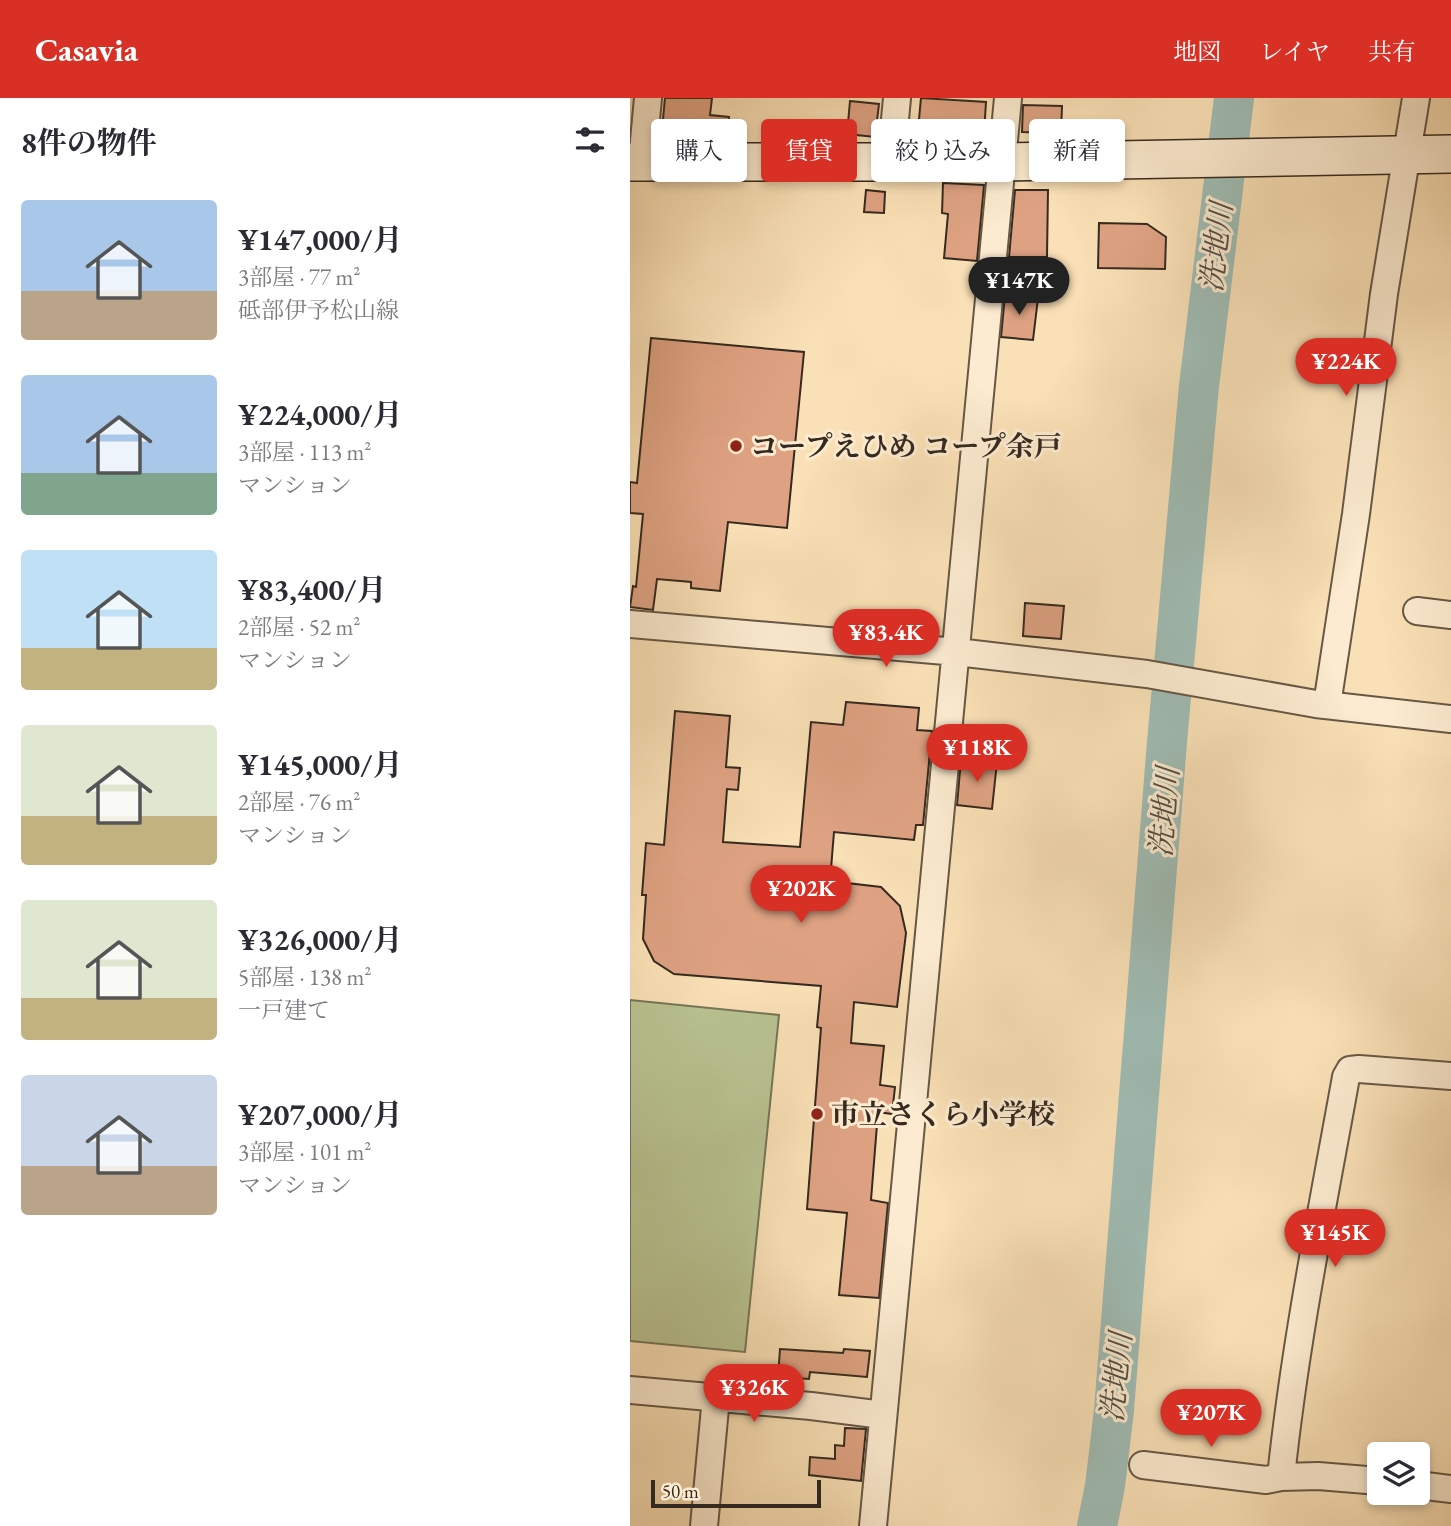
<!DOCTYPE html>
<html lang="ja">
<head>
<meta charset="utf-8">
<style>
  :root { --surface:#fff; --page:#f7f7f7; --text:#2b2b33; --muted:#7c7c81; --accent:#d93025 }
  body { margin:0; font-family:"EB Garamond","Noto Serif JP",serif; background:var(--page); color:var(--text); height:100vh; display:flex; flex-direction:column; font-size:26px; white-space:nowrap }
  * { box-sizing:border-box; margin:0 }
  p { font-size:23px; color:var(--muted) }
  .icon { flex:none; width:38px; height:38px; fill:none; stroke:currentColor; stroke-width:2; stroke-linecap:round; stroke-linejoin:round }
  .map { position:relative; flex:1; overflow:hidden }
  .panel { display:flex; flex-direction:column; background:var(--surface); width:630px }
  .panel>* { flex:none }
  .guide { position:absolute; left:21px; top:21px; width:665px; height:63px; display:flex; gap:14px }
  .controls { position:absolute; left:737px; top:1344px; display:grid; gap:14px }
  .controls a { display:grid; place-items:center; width:63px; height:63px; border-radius:7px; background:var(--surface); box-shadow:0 4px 10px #0003; font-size:35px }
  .scale { position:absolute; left:21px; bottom:18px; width:170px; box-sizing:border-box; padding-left:7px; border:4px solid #352a20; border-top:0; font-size:19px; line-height:24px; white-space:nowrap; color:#352a20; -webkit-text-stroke:5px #fcebd0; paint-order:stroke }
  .price { position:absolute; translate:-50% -60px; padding:0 16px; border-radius:24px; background:var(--accent); color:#fff; font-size:23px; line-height:46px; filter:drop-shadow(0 2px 4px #0008) }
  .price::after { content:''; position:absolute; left:50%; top:42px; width:21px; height:16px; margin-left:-10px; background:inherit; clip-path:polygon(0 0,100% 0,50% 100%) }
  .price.on { background:#222; color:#fff }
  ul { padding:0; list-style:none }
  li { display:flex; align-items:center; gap:21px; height:175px; padding:0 21px }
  li span { display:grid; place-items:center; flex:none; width:196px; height:140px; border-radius:7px; color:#555 }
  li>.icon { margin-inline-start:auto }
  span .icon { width:84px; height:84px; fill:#fffc; stroke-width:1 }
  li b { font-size:30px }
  h2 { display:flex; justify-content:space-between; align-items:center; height:84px; padding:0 21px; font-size:30px }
  .tag { padding:0 24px; border-radius:7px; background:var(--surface); box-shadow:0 4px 10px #0003; font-size:24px; line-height:63px }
  .tag.on { background:var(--accent); color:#fff }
  header { display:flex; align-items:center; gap:42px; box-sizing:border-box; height:98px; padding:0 35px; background:var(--accent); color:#fff }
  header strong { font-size:33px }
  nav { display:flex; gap:38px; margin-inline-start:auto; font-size:24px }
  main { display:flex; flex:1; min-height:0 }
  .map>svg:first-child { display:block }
  .green { fill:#b9c392; stroke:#777659; stroke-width:2 }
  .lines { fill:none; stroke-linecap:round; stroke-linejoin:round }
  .river { stroke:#9fbcb4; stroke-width:40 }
  .building { fill:#dea282; stroke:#352a20; stroke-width:2 }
  .street-casing { stroke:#665846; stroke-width:30 }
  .secondary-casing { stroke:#352a20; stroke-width:40 }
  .street { stroke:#fcebd0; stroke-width:26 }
  .secondary { stroke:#fcebd0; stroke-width:37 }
  .poi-dot { fill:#8f2418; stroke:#fcebd0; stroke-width:2.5 }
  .labels { text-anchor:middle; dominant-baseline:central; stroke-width:6; stroke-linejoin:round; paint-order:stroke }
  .poi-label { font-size:28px; font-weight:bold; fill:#352a20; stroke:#fcebd0; text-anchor:start }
  .water-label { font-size:30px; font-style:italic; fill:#504e45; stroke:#fcebd0 }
</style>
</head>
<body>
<header>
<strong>Casavia</strong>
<nav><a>地図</a><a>レイヤ</a><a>共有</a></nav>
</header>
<main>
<section class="panel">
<h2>8件の物件<svg class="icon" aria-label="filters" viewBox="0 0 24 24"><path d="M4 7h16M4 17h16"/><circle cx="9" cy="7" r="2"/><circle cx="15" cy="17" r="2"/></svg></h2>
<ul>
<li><span style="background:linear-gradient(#a9c7e8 65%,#b9a48a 0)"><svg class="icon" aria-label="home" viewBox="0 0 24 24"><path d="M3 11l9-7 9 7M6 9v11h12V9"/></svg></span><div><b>¥147,000/月</b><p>3部屋 · 77 m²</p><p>砥部伊予松山線</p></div></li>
<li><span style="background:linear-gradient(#a9c7e8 70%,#7fa58c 0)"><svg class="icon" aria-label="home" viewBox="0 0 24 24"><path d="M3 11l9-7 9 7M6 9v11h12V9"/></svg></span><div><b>¥224,000/月</b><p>3部屋 · 113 m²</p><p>マンション</p></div></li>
<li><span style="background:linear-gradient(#bfe0f5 70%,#c2b280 0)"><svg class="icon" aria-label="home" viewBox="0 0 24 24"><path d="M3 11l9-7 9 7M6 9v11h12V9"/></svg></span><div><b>¥83,400/月</b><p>2部屋 · 52 m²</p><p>マンション</p></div></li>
<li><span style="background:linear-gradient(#dfe7d0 65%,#c2b280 0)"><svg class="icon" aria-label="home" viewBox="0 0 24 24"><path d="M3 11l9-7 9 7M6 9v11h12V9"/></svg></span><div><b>¥145,000/月</b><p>2部屋 · 76 m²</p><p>マンション</p></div></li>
<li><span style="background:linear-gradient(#dfe7d0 70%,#c2b280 0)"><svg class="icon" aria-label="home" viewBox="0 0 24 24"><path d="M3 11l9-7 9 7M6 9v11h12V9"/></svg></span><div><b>¥326,000/月</b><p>5部屋 · 138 m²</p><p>一戸建て</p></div></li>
<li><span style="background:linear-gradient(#c9d6e8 65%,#b9a48a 0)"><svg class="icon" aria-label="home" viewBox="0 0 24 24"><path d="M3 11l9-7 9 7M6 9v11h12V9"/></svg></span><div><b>¥207,000/月</b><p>3部屋 · 101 m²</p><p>マンション</p></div></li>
</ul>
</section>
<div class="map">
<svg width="821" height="1428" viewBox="0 0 821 1428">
  <rect width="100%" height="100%" fill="#fae0b6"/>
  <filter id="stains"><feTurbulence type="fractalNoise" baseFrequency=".00286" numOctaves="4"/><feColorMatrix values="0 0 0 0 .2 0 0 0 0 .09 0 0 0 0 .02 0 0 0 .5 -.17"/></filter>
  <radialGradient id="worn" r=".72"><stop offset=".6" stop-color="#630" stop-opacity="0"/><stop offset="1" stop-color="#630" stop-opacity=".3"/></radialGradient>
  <path class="green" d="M0,902l149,15 -34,337 -115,-11z"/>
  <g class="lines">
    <path class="river" d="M467,1428l8,-40 9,-76 53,-668 32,-356 35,-288"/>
  </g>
  <path class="building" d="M35,0h47l-2,17 19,2 -2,19 -65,-6z
    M291,0l65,4 -2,31 -66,-3z
    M220,3l29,3 -4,33 -28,-3z
    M393,7l39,1 -1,27 -39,-1z
    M313,85l41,2 -7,76 -33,-3 4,-44 -6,-1z
    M236,92l19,2 -1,21 -20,-1z
    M385,92h33l-1,67h-38z
    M469,125l48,1 19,13 -1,32 -67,-1z
    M375,197l33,3 -5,42 -32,-3z
    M21,240l153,14 -17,176 -59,-6 -8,69 -29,-3v-6l-34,-3 -4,31 -23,-3 3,-21 3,1 7,-73 -13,-1v-31l7,1z
    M395,505l39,3 -3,33 -38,-3z
    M216,604l73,6 -2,22 15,1 -9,94h-7l-2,15 -80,-8 -4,49 51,6 19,19 6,27 -9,74 -43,-5 -3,41 33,3 -4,39 15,2 -3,27 -14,-2 -7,88 17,3 -9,95 -40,-3 8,-82 -40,-4 14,-181 -4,-1 4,-41 -147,-12 -20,-13 -11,-22 3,-44h-4l4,-52 18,2 11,-134 55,5 -4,51 14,1 -2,22 -11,-1 -4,53 77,5 11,-125 32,3z
    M331,661l36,3 -5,47 -35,-4z
    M150,1251l63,4 1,-4 26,2 -3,26 -57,-5 -1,7 -31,-2z
    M215,1330l21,1 -5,52 -52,-6 1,-18 25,2v-14l9,1z"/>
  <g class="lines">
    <defs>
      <path id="street" d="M12,64l6,-64
        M261,64l6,-64
        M787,513l34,4
        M0,526l327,28 190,22 169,30 135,15
        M697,607l29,-191 28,-220 32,-196
        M0,1292l181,16 72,9
        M513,1367l123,15 15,-3
        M749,1383l-61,-5 -37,1c14,-134 41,-267 65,-400l4,-7 9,-1 92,7
        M788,1387l33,4
        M74,1428l12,-129
        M243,1428l135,-1428"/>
      <path id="secondary" d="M0,64h372l449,-8"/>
    </defs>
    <use href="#street" class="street-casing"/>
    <use href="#secondary" class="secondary-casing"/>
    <use href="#street" class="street"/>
    <use href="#secondary" class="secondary"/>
  </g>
  <g class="poi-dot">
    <circle cx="106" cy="348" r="7"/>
    <circle cx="187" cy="1016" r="7"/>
  </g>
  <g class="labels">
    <g class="poi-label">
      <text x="120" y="348">コープえひめ コープ余戸</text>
      <text x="201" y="1016">市立さくら小学校</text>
    </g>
    <g class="water-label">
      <text transform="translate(586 149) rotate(-83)">洗地川</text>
      <text transform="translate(534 714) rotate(-85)">洗地川</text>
      <text transform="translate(486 1279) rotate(-84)">洗地川</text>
    </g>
  </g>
  <rect width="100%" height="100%" filter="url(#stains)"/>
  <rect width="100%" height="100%" fill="url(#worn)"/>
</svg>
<div class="controls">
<a><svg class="icon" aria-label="layers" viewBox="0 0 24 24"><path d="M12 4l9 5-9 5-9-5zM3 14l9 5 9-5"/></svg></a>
</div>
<div class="scale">50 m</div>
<b class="price on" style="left:389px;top:219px">¥147K</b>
<b class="price" style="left:716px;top:300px">¥224K</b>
<b class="price" style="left:256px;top:571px">¥83.4K</b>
<b class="price" style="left:347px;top:686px">¥118K</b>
<b class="price" style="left:171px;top:827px">¥202K</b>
<b class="price" style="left:705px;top:1171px">¥145K</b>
<b class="price" style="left:124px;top:1326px">¥326K</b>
<b class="price" style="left:581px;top:1351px">¥207K</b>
<div class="guide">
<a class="tag">購入</a>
<a class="tag on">賃貸</a>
<a class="tag">絞り込み</a>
<a class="tag">新着</a>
</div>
</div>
</main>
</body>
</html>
